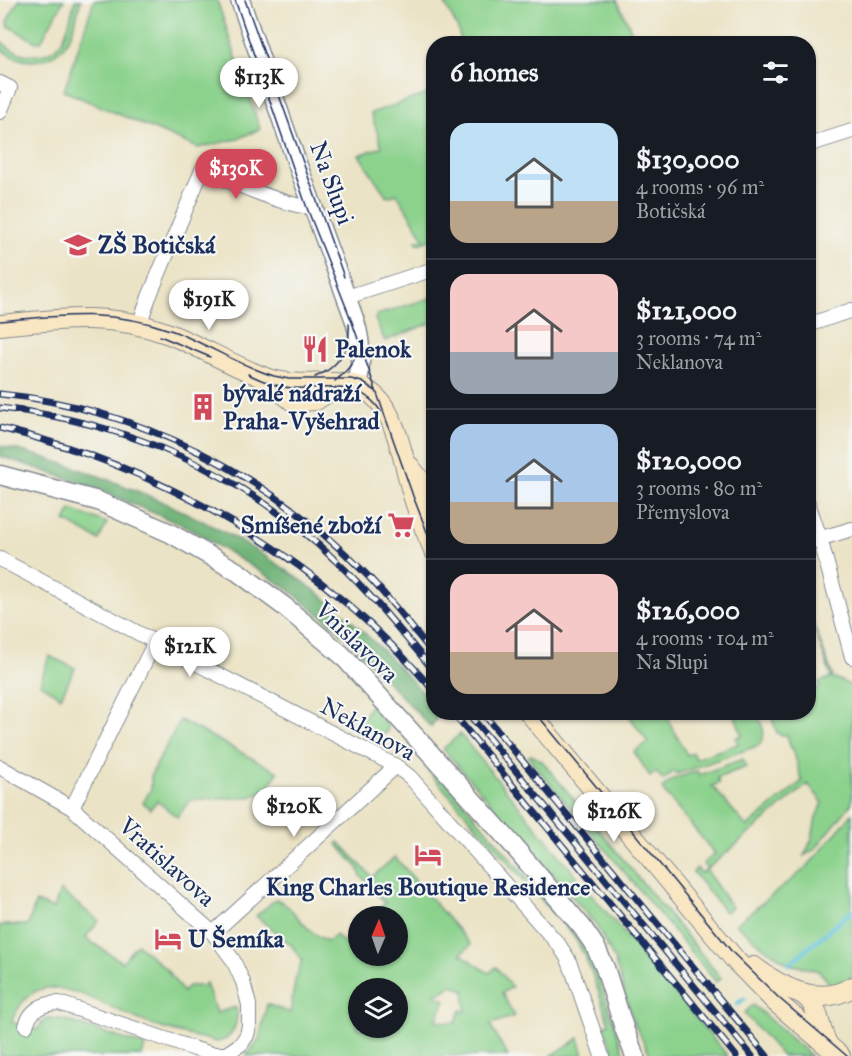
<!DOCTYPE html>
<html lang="en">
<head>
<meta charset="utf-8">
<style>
  :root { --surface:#171b24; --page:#242831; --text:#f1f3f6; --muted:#9ea1a6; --line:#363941; --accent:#d1495b }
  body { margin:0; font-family:"IM FELL Great Primer",serif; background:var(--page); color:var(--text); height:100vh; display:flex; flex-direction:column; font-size:22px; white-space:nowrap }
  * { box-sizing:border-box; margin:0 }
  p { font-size:20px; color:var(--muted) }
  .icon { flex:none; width:33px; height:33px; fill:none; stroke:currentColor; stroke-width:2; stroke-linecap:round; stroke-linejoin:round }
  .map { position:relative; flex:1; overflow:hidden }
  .sheet { position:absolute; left:426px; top:36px; width:390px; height:684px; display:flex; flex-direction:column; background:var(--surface); border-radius:24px; box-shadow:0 2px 4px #0004 }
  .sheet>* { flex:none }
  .needle { width:39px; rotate:2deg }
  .buttons { position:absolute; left:348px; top:906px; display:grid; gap:12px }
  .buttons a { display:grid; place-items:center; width:60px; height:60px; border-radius:50%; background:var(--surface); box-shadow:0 2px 4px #0004; font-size:30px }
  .price { position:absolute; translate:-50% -51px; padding:0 14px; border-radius:21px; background:#fff; color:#222; font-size:20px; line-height:39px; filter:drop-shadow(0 2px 3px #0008) }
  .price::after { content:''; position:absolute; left:50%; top:36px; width:18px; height:14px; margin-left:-9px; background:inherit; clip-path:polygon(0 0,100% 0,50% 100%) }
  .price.current { background:var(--accent); color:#fff }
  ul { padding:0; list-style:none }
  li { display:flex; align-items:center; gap:18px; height:150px; padding:0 24px }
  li+li { border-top:2px solid var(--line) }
  li span { display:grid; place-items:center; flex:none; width:168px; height:120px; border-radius:18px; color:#555 }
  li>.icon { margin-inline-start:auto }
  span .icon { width:72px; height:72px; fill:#fffc; stroke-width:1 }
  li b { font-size:26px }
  h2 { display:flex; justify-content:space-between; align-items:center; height:72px; padding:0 24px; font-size:26px }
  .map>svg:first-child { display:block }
  .green { fill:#8cd28d; stroke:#548076; stroke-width:1.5; fill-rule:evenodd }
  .forest { fill:#71b478; stroke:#46726b; stroke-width:1.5 }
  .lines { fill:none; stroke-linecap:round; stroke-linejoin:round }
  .stream { stroke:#5fc3dc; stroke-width:4.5 }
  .minor-casing { stroke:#838992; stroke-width:16 }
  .tertiary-casing { stroke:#838992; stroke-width:21 }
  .secondary-casing { stroke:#838992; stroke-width:22 }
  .minor { stroke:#fff; stroke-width:14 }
  .tertiary { stroke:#fff; stroke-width:18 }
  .secondary { stroke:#f9e7c3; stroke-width:20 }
  .tram { stroke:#1b2f5e; stroke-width:1.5 }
  .rail-casing { stroke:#1b2f5e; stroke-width:7 }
  .rail { stroke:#f6f6f2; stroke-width:4.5; stroke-dasharray:14; stroke-linecap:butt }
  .labels { text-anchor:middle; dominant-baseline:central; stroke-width:4.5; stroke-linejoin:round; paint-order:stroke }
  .street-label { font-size:24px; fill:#1b2f5e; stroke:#f6f6f2 }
  .poi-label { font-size:24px; font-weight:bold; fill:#1b2f5e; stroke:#f6f6f2; text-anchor:start }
</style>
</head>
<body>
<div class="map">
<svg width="852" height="1056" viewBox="0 0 852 1056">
  <rect width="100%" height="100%" fill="#f6f6f2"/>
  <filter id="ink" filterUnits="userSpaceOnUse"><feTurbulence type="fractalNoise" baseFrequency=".0167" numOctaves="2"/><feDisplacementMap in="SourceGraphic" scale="12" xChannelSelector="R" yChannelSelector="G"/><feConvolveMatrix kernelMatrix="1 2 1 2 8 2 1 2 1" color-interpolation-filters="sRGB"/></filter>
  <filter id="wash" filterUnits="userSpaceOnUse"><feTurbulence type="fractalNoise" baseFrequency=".008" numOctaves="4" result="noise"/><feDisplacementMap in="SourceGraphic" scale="24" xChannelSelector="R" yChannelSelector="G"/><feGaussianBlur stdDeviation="1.35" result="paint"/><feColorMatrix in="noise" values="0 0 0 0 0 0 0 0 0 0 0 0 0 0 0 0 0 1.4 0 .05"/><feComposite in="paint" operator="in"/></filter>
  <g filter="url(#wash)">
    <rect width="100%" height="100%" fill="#ebe3c5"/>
    <path class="green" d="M19,0h45l-23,41 -5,1 -28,-16 -1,-5z
      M75,0h6c-4,13 -6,29 -13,40 -14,25 -48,27 -68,8v-8c14,16 43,22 59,5 9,-12 12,-31 16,-45z
      M94,0h123l43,129 -23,10 -39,9 -134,-57z
      M443,0h174l20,43h-180l4,-1 -3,-13z
      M433,92v147l-15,5 -2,-3 8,-3 -27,-44 -10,3 -28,-42 23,-8 -11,-34z
      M433,297v25l-48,19 -10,-22 2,-4z
      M71,510l36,13 -8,17 -34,-19z
      M808,610l25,66 -2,1 -22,-64z
      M49,656l26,12 -14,29 -21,-13z
      M830,678l7,1 15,7v117l-36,45 -12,8 8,-17 4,-22 7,-14 -15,-19 -102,86 26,38 -7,4 -32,-40 4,-4 4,5 6,-4 -4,-5 12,-10 -51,-62 -2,-4 11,-9 24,-8 2,4 44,-16 3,8 -29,11 2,5 -7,3 35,41 55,-46 -9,-32h-2l-4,-14h-7l-3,-2 -7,-20 38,-1 1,-20 11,-5 -1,-5z
      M371,704l17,23 -1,5 -11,7 -19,-10z
      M627,713h39l4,10 17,32 6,-2 2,6 43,-15 -2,-6 6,-3 -8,-22h23c5,12 12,24 0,33l-80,28 -3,-3 -11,9 -7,-8 -6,4 -16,-24 14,-10z
      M180,720l98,52 -10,17 -17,8 -60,3 -14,17 -20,-16 -7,8 -7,-6 8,-14v-14z
      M460,734l126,154 142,168h-77l-17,-33 -20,-64 -18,-34 -61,-72 -92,-104z
      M531,755l11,6 179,217 -5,4 -188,-225z
      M433,767l148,174 15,29 29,86h-10l-12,-30 6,-2c-10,-30 -18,-62 -36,-88l-144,-164z
      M852,814v167l-20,5 -13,-15 -30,-7 -23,-15 -30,-25 70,-56z
      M339,842l33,35 23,-20 76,88 -10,9 28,19 7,-6 16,20 -10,6 12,23 -23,8v3l17,29h-262l13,-17 8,-35 23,9 5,-32 7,-21 -10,-14 -36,-30 20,-17c20,8 26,33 52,42l8,-6 8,8 13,-12 -2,-2 2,-2 -2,-2 3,-3v34h40v-40h-28l15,-13 -25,-28 -1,-6 -22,-25zM453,985l11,5 2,21 -5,-1 -6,13 -19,-2 9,-21 -10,-4v-3h5zM358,988h40v40h-40z
      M60,890l39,31 -14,17 37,24 15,-18 29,25 17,23 5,-6h15l3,-3 10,30 20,-6c3,14 -2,33 -19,35 -22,-6 -46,-10 -67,-18 -26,-9 -78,-40 -104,-36 -18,2 -28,19 -35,34l26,8 5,-7 6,-5 14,1 83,27 -3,10h-142v-131h28l8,-23 18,7z
      M753,1005l58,51h-29l-38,-43z
      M579,1038l5,18h-33z"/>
    <path class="forest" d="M0,446c27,5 53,14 79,23 86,30 170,70 242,126 41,32 77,71 112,108l1,9 6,1 -9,14 -96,-100 -51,-41 -97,-59 -95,-40 -92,-31z"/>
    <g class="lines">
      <path class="stream" d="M789,964l63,-53
        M737,1004l7,-5"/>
    </g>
  </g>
  <g filter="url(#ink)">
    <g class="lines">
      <defs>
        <path id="minor" d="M0,83l10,5 -10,24
          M808,145l44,-14
          M347,297l87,-28
          M139,325l10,-28 53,-127c22,8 92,41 111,36
          M808,325l44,-15
          M808,503l12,35 32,119
          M808,542l44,-13
          M0,559l155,83 241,124 14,11 149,168 9,14 5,13 29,84
          M0,767l72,41 141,125 20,27 10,22 6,23v21l-2,9 -6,9 -15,10h-14l-17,-5 -136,-46c-16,0 -29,7 -33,23
          M72,808l83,-166
          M213,933l183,-167"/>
        <path id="tertiary" d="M240,0l57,163 58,158c6,20 7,44 2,65
          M0,475l98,26 72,32 68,39 47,35 57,48 169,188 71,84 13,19 10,22 20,63 10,25"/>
        <path id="secondary" d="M0,325c60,-6 111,-13 169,9 35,14 67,34 102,46 19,5 39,4 60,3 7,0 15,0 23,2 44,11 48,77 60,113 5,18 13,35 20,52
          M268,381l25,20h8l15,-1 25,-17
          M409,466l22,28 3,5
          M529,712l208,250 39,40 64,54
          M754,967c28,21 64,41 98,20
          M799,992c23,11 17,35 29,53"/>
      </defs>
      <use href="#minor" class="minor-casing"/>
      <use href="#tertiary" class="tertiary-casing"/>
      <use href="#secondary" class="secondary-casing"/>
      <use href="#minor" class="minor"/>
      <use href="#tertiary" class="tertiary"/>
      <use href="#secondary" class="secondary"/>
      <path class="tram" d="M235,0l72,208 45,114 61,174 21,54
        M245,0l99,277
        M0,321c63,-6 112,-12 173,10 34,13 67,35 101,45l15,3h62l11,3 14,9
        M160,336l50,21
        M248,374c14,7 28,13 44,14 33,2 68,-10 89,24
        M315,377c23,-9 36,-29 34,-53
        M335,381c14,-11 22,-22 25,-39
        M535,712l198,241 47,46 67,57"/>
      <defs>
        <path id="rail" d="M0,394c139,14 268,80 366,180 24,25 45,53 68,80
          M0,408c128,14 244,65 337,154 35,33 66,72 97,109
          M0,428c167,41 322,131 434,263
          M452,712l284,344
          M467,712l285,344
          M482,712l285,344"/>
      </defs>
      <use href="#rail" class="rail-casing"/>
      <use href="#rail" class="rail"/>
    </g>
  </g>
  <defs>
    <symbol id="school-bare" viewBox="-9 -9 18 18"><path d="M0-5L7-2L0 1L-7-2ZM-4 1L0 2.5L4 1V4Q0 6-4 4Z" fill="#d1495b" stroke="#f6f6f2" stroke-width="2.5" paint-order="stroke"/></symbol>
    <symbol id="restaurant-bare" viewBox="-9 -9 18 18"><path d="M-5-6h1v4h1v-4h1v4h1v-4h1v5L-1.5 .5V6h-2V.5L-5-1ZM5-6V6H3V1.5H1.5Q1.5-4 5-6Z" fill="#d1495b" stroke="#f6f6f2" stroke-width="2.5" paint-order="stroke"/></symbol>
    <symbol id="building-bare" viewBox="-9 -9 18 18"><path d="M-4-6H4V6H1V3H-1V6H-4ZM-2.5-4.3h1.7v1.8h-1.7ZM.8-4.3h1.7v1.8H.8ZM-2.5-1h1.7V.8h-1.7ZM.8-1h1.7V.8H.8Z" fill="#d1495b" stroke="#f6f6f2" stroke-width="2.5" paint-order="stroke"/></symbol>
    <symbol id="supermarket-bare" viewBox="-9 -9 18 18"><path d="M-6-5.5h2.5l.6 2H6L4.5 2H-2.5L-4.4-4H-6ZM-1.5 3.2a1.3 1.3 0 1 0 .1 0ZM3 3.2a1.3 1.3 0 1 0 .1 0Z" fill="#d1495b" stroke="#f6f6f2" stroke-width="2.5" paint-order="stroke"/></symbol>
    <symbol id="hotel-bare" viewBox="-9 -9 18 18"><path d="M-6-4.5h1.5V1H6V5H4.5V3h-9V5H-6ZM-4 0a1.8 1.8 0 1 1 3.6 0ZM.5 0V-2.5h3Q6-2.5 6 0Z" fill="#d1495b" stroke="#f6f6f2" stroke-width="2.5" paint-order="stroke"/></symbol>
  </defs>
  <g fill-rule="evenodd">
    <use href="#school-bare" x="59" y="226" width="38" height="38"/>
    <use href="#restaurant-bare" x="296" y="330" width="38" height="38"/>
    <use href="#building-bare" x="184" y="388" width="38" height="38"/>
    <use href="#supermarket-bare" x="382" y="506" width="38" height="38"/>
    <use href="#hotel-bare" x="409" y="836" width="38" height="38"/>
    <use href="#hotel-bare" x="149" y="920" width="38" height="38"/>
  </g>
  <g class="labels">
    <g class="street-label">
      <text transform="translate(332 183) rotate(70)">Na Slupi</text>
      <text transform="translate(357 642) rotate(44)">Vnislavova</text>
      <text transform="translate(368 729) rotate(29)">Neklanova</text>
      <text transform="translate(167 862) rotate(42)">Vratislavova</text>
    </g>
    <g class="poi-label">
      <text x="98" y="245">ZŠ Botičská</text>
      <text x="335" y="349">Palenok</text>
      <text x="223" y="393">bývalé nádraží<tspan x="223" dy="28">Praha-Vyšehrad</tspan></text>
      <text x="381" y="525" text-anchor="end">Smíšené zboží</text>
      <text x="428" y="887" text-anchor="middle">King Charles Boutique Residence</text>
      <text x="188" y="939">U Šemíka</text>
    </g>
  </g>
</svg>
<div class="buttons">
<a><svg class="needle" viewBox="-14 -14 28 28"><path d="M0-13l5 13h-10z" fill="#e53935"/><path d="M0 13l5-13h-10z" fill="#9ea1a6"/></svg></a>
<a><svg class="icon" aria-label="layers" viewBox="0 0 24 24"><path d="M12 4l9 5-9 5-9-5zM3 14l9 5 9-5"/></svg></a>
</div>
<b class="price" style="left:259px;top:109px">$113K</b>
<b class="price current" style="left:236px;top:200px">$130K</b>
<b class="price" style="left:209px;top:331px">$191K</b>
<b class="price" style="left:190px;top:678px">$121K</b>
<b class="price" style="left:294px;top:838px">$120K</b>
<b class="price" style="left:614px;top:843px">$126K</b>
<section class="sheet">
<h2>6 homes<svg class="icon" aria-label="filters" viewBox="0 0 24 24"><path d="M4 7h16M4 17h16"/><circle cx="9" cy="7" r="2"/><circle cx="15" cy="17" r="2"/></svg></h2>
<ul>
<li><span style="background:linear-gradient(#bfe0f5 65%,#b9a48a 0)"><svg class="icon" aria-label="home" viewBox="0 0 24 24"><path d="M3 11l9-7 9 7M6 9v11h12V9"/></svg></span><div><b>$130,000</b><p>4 rooms · 96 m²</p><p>Botičská</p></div></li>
<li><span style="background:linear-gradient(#f6c9c9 65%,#9aa5b1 0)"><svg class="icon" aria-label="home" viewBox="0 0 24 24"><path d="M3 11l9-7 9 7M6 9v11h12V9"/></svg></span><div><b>$121,000</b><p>3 rooms · 74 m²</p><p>Neklanova</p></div></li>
<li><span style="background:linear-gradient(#a9c7e8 65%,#b9a48a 0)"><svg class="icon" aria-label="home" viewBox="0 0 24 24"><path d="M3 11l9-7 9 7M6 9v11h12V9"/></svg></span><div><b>$120,000</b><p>3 rooms · 80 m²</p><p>Přemyslova</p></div></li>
<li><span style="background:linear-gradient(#f6c9c9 65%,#b9a48a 0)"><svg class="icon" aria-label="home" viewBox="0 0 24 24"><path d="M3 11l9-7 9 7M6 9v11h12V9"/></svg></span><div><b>$126,000</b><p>4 rooms · 104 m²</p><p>Na Slupi</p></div></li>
</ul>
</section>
</div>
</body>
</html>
